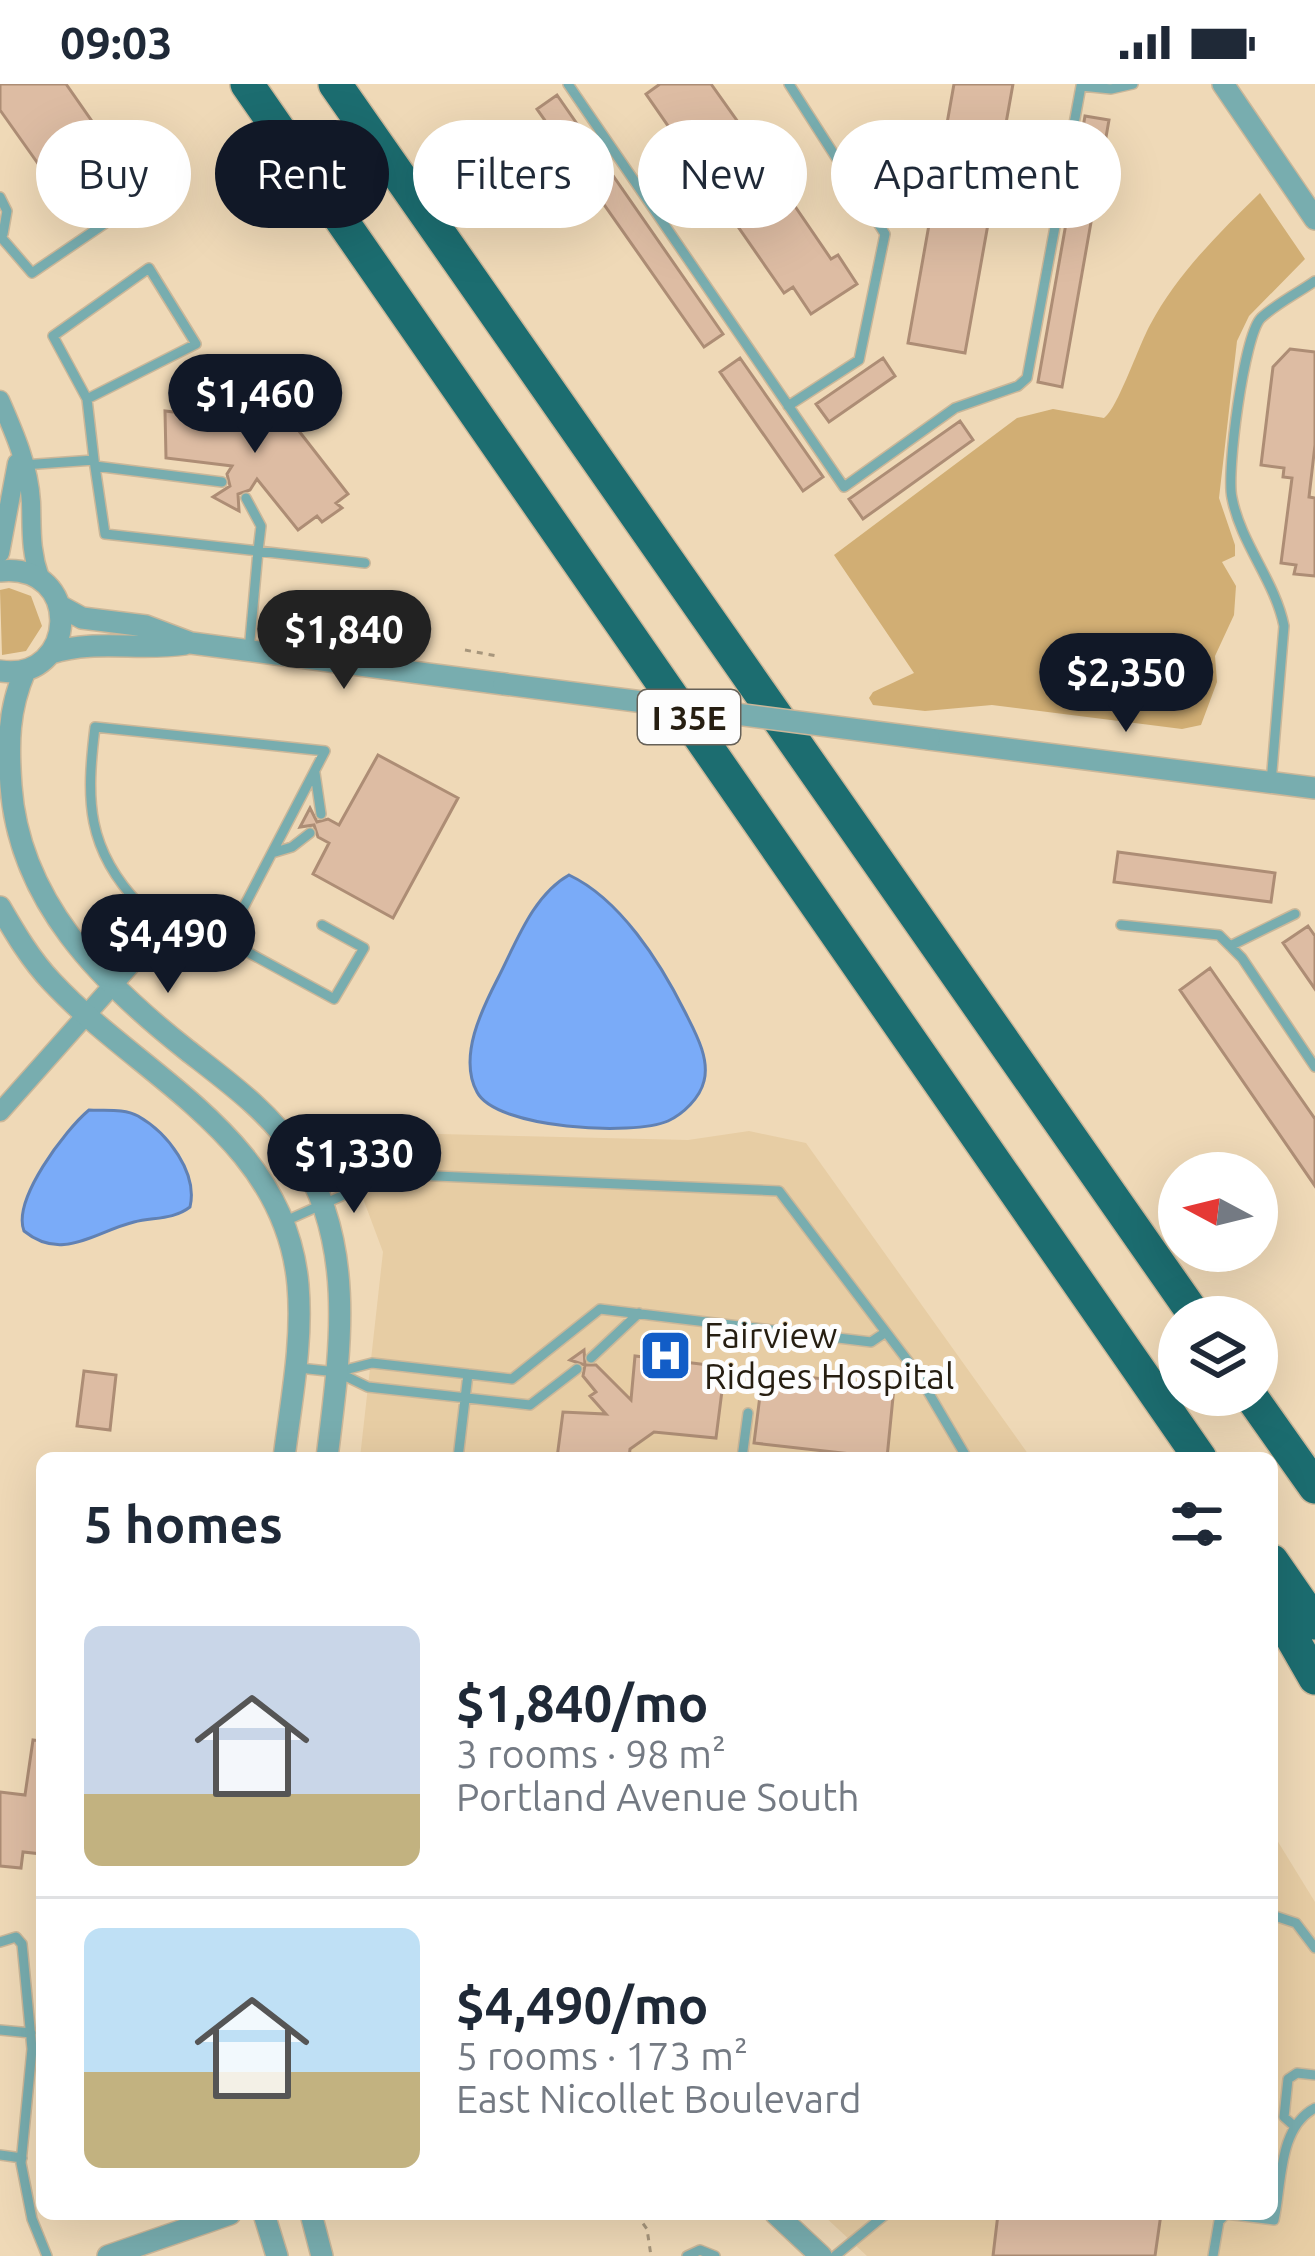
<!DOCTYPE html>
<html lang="en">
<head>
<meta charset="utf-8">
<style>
  :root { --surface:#fff; --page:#f2f2f3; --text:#1f2937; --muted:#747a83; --line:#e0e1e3; --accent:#111827 }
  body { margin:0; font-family:Ubuntu,sans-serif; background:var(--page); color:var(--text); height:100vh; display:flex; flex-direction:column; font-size:45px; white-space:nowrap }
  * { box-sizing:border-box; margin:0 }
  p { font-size:39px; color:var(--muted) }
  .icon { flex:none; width:66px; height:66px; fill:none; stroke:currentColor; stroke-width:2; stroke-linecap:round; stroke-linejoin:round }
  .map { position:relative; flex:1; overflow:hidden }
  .drawer { position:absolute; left:36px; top:1368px; width:1242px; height:768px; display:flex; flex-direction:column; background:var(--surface); border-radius:18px; box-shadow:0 12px 48px #0002 }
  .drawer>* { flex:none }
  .banner { position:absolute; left:36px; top:36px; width:1245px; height:108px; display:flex; gap:24px }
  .needle { width:78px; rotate:277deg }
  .fabs { position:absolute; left:1158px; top:1068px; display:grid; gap:24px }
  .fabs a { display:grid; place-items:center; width:120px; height:120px; border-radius:50%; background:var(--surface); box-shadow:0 12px 48px #0002; font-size:60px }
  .price { position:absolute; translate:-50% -102px; padding:0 27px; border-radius:42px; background:var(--accent); color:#fff; font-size:39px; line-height:78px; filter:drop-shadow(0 3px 6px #0008) }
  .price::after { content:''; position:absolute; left:50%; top:72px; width:36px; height:27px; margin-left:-18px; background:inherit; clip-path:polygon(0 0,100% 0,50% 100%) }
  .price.selected { background:#222; color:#fff }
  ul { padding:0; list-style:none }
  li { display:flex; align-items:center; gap:36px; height:300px; padding:0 48px }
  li+li { border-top:3px solid var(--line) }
  li span { display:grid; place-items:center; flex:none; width:336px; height:240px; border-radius:18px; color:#555 }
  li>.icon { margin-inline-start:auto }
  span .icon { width:144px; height:144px; fill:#fffc; stroke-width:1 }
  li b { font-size:51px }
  h2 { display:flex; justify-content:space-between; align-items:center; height:144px; padding:0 48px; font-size:51px }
  .tag { padding:0 42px; border-radius:54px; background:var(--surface); box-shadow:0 12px 48px #0002; font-size:42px; line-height:108px }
  .tag.selected { background:var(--accent); color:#fff }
  .status { display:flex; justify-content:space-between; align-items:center; height:84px; padding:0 60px; background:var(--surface); direction:ltr }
  .status svg { height:33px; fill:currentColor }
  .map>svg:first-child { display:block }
  .built { fill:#e7cda4 }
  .green { fill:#d1ae74 }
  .water { fill:#7aabf8; stroke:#6181b3; stroke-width:3 }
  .building { fill:#ddbca3; stroke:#ad8d75; stroke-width:3 }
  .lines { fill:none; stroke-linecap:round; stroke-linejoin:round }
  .service-casing { stroke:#cbb799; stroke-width:12 }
  .minor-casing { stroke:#cbb799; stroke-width:21 }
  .tertiary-casing { stroke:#cbb799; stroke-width:24 }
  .motorway-casing { stroke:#cbb799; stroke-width:36 }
  .path { stroke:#a7967c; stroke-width:3; stroke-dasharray:6 6; stroke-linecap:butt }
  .service { stroke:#78adaf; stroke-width:9 }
  .minor { stroke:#78adaf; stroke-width:18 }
  .tertiary { stroke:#78adaf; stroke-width:21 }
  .motorway { stroke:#1c6d70; stroke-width:33 }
  .tertiary-bridge-casing { stroke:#cbb799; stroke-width:24; stroke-linecap:butt }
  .tertiary-bridge { stroke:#78adaf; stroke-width:21 }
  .labels { text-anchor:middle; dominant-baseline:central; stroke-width:10; stroke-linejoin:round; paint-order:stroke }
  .shield { fill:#fdfdfd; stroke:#666158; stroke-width:3 }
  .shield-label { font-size:33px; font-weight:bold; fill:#261e11 }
  .poi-label { font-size:36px; fill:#261e11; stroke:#fdfdfd; text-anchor:start }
</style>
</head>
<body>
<div class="status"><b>09:03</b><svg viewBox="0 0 49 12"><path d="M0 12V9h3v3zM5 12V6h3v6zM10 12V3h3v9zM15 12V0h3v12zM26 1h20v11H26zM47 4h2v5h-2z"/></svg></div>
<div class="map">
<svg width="1315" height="2172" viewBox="0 0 1315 2172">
  <rect width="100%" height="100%" fill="#efd9b7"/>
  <path class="built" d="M749,1047l57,12 225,315h-671l23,-206 -37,-99 53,-20 289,7z
    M1272,1748l43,70v354h-448l-45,-42h450z"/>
  <path class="green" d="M1260,109l45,66 -56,57 -12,25 -18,157 16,47v11l-13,6 14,24 -2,29 -19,41 2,26 -16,43 -19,4 -190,-24 -67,6 -52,-6 -4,-7 4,-6 41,-19 -80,-118 183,-137 36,-9 51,9c13,-8 35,-73 46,-93 27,-51 68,-91 110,-132z
    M9,504l22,8 11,30 -16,25 -24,4 -2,-65z"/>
  <path class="water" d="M569,791c51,24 91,87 116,137 10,20 25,46 19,69 -4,17 -21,33 -36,40 -34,15 -172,8 -191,-29 -19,-35 5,-83 21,-114 18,-35 35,-83 71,-103z
    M89,1026c16,1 35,-2 49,6 30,17 60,57 52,91 -17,13 -36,10 -56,15 -40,10 -72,40 -110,9 -12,-31 41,-101 65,-121z"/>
  <path class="building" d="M0,0h66l46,66 -56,39 -56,-79z
    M660,0h51l47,66 5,-4 32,48 -5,5 41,60 7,-4 19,29 -46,30 -18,-27 -9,6 -138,-199z
    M954,0h59l-48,269 -57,-10z
    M557,11l166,239 -19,13 -167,-238z
    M1085,32l24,4 -47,267 -24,-5z
    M1290,265l25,3v93l-6,52 6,1v78l-21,-2 2,-9 -15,-2 11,-85 -9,-1 1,-9 -23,-3 12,-98z
    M740,274l83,119 -20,14 -83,-119z
    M883,274l12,18 -66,46 -13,-18z
    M176,314l95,11 17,8 60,77 -12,9 6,5 -20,14 -5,-6 -19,14 -41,-51 -7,11 -12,4 1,17 -26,-14 17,-11 -3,-12 5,-8 -66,-8 -1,-47 9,1z
    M960,337l13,19 -110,79 -14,-20z
    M378,671l80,43 -65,120 -80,-44 16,-31 -11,-6 -4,-12 -14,2 10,-19 7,14 11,-3 11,6z
    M1118,768l157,21 -4,29 -157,-20z
    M1308,842l7,10v53l-32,-46z
    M1210,884l105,151v67l-135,-196z
    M584,1266l1,15h11l35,35 4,-44 90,11 -9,71 -62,-6 -24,17 -1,9h-72l6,-46 43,2 -16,-18 6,-4 -13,-16 2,-11 -15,-5z
    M84,1287l32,4 -6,55 -33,-4z
    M763,1288l131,15 -7,71 -133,-15z
    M33,1656l9,1v113l-19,-2 -2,16 -21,-2v-74l25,3z
    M998,2130h163l-6,42h-162z"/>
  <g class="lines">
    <defs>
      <path id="service" d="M568,0l276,403 111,-79 63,-22 9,-8 54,-292 30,3 22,-5
        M0,113l7,14 -4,23
        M0,152l32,37 106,-72
        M87,315l109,-55 -47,-76 -96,68 34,63 7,61
        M788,322l71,-46 26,-126 -96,-150
        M23,381l71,-5 11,74 153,17 -9,100
        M95,382l127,16
        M246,414l15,28 -3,25 107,12
        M315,689l6,41
        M1271,699l13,-157c-9,-45 -43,-82 -52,-128 -6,-25 12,-163 29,-180 15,-14 37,-25 54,-37
        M272,769l20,-6 18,-14
        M172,827l-32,-6c-54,-56 -54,-105 -45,-178l230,24 -99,190
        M1121,841l98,10 23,23 73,109
        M1230,862l65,-32
        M144,866l28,-39 162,88 30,-51 -42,-23
        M283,1138l108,-48 388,17 138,182 50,85
        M591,1274l48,-45
        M299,1284l38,4 35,-9 140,16 88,-70 271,33 15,-10
        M337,1288l31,15 162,18 47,-36
        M458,1374l10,-84
        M742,1374l6,-45
        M1272,1831l24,8 19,25
        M0,1858l16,-5 6,7 10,105 -11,114 11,56 15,37
        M0,1946l31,3
        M1293,2041l-9,-8 4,-38 9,-6 18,2
        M0,2071l22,3
        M687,2172l13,-6 15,6
        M835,2172l51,-42
        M1213,2172l6,-35 7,-7 48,6c8,-36 4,-93 41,-112"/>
      <path id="minor" d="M0,316c14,32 29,66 31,102 1,28 -1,48 9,76
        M0,469l17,-90
        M0,1028l144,-162"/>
      <path id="tertiary" d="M1223,0l92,135
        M0,487c84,-9 78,112 0,100
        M60,522l22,12 64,8 45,17 313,41
        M51,569c45,-14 88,-2 134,-9
        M25,587c-17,39 -17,73 -14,115 8,115 90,196 176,264 41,32 83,62 112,106 59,91 40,202 28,302
        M929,655l386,49
        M0,823c15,26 31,53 52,75 90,96 233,155 246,303 5,58 -7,116 -14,173
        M264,2130l13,42
        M311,2130l11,42
        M776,2130l45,42
        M108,2172l122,-42"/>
      <path id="motorway" d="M247,0l953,1374
        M335,0l861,1233
        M1250,1311l65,92
        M1272,1477l43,62
        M1272,1519l43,75"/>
    </defs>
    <use href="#service" class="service-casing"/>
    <use href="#minor" class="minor-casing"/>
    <use href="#tertiary" class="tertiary-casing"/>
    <use href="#motorway" class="motorway-casing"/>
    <path class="path" d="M465,566l32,6
      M636,2130l11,15 4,27"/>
    <use href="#service" class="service"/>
    <use href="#minor" class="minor"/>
    <use href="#tertiary" class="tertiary"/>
    <use href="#motorway" class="motorway"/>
    <defs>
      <path id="tertiary-bridge" d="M504,600l425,55"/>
    </defs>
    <use href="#tertiary-bridge" class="tertiary-bridge-casing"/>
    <use href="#tertiary-bridge" class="tertiary-bridge"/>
  </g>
  <defs>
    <symbol id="hospital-square" viewBox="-11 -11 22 22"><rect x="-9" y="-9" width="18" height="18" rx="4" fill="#125dc7" stroke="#fdfdfd"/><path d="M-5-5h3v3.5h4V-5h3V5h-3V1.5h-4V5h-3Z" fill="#fff"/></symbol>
  </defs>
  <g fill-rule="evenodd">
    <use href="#hospital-square" x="636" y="1242" width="59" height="59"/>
  </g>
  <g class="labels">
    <rect class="shield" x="638" y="606" width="102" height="54" rx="9"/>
    <g class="shield-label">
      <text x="689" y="633">I 35E</text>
    </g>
    <g class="poi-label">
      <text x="704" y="1250">Fairview<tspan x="704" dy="41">Ridges Hospital</tspan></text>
    </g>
  </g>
</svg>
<div class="fabs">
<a><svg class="needle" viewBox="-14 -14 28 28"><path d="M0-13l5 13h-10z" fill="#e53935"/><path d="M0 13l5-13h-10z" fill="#747a83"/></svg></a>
<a><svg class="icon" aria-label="layers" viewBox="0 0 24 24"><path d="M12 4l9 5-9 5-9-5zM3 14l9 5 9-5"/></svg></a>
</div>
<b class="price" style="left:255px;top:372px">$1,460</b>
<b class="price selected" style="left:344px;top:608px">$1,840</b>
<b class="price" style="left:1126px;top:651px">$2,350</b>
<b class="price" style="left:168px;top:912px">$4,490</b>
<b class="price" style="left:354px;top:1132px">$1,330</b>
<div class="banner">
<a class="tag">Buy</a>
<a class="tag selected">Rent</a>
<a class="tag">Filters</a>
<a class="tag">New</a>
<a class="tag">Apartment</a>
</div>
<section class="drawer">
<h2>5 homes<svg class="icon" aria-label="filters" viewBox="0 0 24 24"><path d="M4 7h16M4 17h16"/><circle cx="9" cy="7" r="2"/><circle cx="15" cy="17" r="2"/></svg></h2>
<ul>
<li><span style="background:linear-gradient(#c9d6e8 70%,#c2b280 0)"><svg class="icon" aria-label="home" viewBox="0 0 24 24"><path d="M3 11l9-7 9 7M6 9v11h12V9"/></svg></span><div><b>$1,840/mo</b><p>3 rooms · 98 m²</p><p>Portland Avenue South</p></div></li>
<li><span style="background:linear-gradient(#bfe0f5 60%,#c2b280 0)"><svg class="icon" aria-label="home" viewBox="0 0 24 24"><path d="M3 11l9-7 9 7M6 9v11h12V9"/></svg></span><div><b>$4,490/mo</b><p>5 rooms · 173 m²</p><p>East Nicollet Boulevard</p></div></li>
</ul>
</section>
</div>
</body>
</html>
